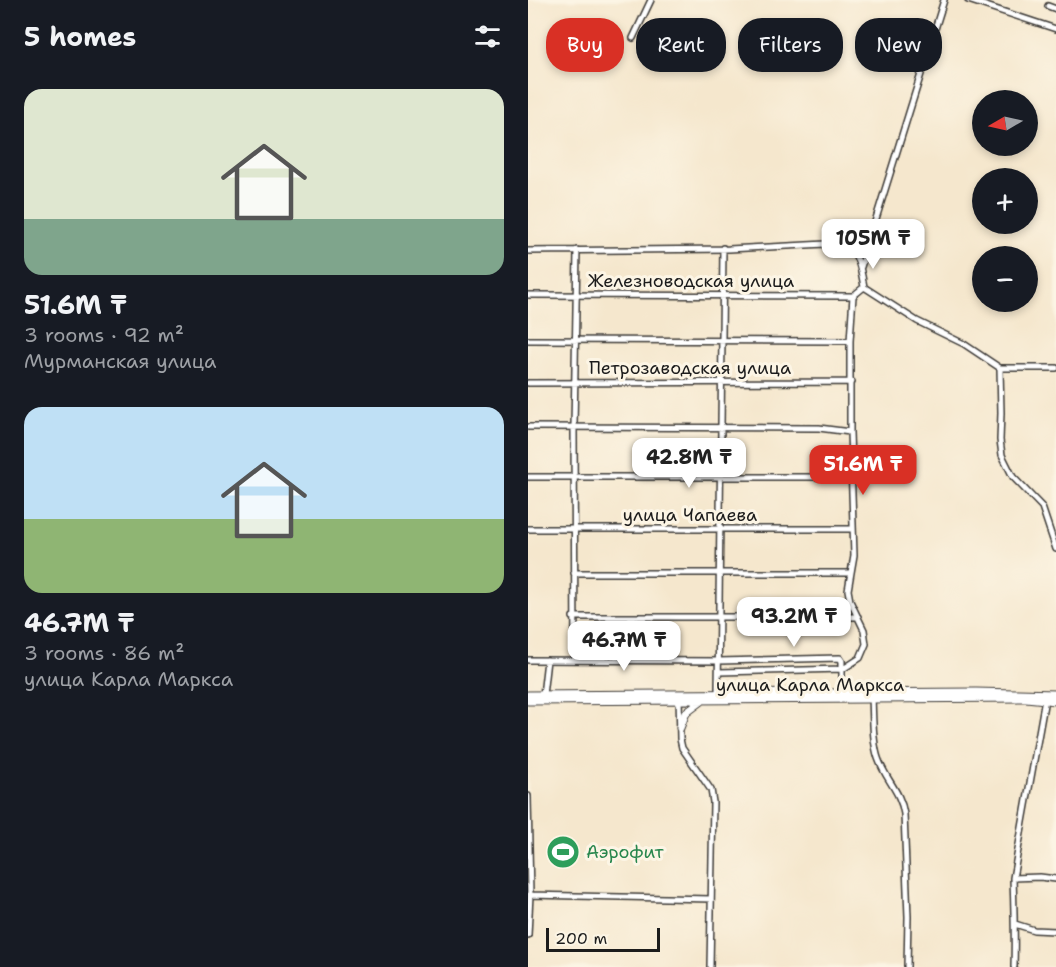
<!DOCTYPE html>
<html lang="en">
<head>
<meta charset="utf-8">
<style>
  :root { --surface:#171b24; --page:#20242c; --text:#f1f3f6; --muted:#9ea1a6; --accent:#d93025 }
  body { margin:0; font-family:"Shantell Sans",sans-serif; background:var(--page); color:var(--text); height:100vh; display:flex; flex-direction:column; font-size:22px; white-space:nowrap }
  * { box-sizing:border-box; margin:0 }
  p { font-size:20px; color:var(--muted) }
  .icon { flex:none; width:33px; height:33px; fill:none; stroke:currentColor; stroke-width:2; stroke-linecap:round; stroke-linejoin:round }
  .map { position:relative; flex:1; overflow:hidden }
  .drawer { display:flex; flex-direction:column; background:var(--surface); width:528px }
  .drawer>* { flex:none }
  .top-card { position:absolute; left:18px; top:18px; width:420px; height:54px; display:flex; gap:12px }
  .needle { width:39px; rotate:261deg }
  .tools { position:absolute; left:444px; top:90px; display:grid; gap:12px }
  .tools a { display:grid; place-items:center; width:66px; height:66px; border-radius:50%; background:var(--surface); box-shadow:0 3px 9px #0003; font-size:30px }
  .scale { position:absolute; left:18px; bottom:15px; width:114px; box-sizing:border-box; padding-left:6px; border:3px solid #1c1c1c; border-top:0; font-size:16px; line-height:21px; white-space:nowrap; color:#1c1c1c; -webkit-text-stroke:4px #fcf5e5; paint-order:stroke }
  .price { position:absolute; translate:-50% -51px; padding:0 14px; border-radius:12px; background:#fff; color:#222; font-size:20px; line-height:39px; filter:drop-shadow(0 2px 3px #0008) }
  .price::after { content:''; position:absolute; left:50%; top:36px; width:18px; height:14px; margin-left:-9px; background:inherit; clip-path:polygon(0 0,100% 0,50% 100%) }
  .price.selected { background:var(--accent); color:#fff }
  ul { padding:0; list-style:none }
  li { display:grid; align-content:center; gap:12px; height:318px; padding:0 24px }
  li span { display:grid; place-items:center; height:186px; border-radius:18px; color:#555 }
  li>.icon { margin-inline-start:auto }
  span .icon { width:108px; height:108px; fill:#fffc; stroke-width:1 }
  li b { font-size:26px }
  h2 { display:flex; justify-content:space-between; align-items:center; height:72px; padding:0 24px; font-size:26px }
  .pill { padding:0 21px; border-radius:24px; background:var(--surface); box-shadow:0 3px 9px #0003; font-size:21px; line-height:54px }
  .pill.selected { background:var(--accent); color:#fff }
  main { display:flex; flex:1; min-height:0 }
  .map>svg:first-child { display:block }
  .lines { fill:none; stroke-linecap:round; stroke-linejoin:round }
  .minor-casing { stroke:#3d3a37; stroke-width:8 }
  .major-casing { stroke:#3d3a37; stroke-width:9 }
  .minor { stroke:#fff; stroke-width:5 }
  .major { stroke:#fff; stroke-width:7 }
  .labels { text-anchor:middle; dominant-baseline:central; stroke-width:6; stroke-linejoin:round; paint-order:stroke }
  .street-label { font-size:18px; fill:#1c1c1c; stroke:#fcf5e5 }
  .leisure-label { font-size:18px; fill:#27864d; stroke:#fcf5e5; text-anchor:start }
</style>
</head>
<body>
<main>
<section class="drawer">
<h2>5 homes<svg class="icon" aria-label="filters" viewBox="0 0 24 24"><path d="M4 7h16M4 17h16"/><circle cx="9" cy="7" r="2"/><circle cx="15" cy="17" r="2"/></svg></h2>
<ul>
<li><span style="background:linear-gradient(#dfe7d0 70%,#7fa58c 0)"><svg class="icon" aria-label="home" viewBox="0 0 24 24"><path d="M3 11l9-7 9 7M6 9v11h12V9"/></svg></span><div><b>51.6M ₸</b><p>3 rooms · 92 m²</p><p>Мурманская улица</p></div></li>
<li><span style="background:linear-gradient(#bfe0f5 60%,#8fb573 0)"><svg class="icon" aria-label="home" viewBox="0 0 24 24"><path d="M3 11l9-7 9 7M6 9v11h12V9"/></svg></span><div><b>46.7M ₸</b><p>3 rooms · 86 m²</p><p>улица Карла Маркса</p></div></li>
</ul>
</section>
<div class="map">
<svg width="528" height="967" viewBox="0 0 528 967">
  <rect width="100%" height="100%" fill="#fcf5e5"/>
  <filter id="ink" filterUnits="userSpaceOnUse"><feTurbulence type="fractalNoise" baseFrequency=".0167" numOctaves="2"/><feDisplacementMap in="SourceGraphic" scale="12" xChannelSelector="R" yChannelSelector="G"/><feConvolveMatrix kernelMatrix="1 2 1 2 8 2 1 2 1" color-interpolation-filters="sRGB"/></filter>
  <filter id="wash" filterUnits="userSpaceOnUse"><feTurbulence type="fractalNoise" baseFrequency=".008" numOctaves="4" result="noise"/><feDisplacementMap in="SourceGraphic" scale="24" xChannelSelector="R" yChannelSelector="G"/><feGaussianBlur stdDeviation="1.35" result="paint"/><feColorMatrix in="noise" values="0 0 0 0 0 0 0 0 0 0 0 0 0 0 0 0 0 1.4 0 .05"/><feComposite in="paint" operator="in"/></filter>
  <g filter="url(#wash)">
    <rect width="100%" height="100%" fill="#f5e7cd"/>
  </g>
  <g filter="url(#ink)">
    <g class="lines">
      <defs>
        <path id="minor" d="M440,0l88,29
          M520,6l8,3
          M105,38l18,-38
          M0,251l201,-2 115,-6c15,10 17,27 20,44l-11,9 -3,45v91l4,123 -6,35 2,11 14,29 2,14 -6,14 -17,11 -124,3
          M333,267l83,-267
          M336,287l53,34 47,23 36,24h56
          M0,295l325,1
          M0,340l322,1
          M472,368l1,45 -1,27 2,15 11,22 29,30 14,42
          M0,383l324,-1
          M0,427l291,1 31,4
          M0,477h322
          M0,529h324
          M46,573h276
          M45,617h285
          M0,660l191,1 121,-3 2,3v32
          M47,660l-1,-233 3,-177
          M190,694l5,-446
          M15,695l4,-35
          M151,696l1,43 2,9 29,42 2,12 -3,165
          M344,697c1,19 0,43 6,61 7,21 23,34 26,56l4,103 -1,50
          M0,796l2,99 -2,40
          M485,878l27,-1 16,2
          M2,895l181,4
          M487,924l19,6 22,1
          M486,967c1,-30 0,-60 -1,-89l32,-179"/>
        <path id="major" d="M0,695l448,-3 80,2
          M0,701l498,-3 30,3
          M152,728l6,-15 16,-12"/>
      </defs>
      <use href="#minor" class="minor-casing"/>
      <use href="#major" class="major-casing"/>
      <use href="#minor" class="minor"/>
      <use href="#major" class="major"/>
    </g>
  </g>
  <defs>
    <symbol id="stadium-disc" viewBox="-11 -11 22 22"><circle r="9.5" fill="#2e9e5b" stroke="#fcf5e5"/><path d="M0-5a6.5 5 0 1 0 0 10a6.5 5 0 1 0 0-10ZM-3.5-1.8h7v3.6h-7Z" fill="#fff"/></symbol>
  </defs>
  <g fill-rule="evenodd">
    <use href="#stadium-disc" x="16" y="833" width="38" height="38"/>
  </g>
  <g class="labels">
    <g class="street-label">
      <text x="163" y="281">Железноводская улица</text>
      <text x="162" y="368">Петрозаводская улица</text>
      <text x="162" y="515">улица Чапаева</text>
      <text x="282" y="685">улица Карла Маркса</text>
    </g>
    <g class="leisure-label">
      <text x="58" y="852">Аэрофит</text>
    </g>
  </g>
</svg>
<div class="tools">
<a><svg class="needle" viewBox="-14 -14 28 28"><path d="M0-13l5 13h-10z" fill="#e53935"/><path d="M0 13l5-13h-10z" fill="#9ea1a6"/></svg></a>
<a>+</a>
<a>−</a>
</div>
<div class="scale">200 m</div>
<b class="price" style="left:345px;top:270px">105M ₸</b>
<b class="price" style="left:161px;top:489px">42.8M ₸</b>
<b class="price selected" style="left:335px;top:496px">51.6M ₸</b>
<b class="price" style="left:266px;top:648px">93.2M ₸</b>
<b class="price" style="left:96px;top:672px">46.7M ₸</b>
<div class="top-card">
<a class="pill selected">Buy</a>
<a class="pill">Rent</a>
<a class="pill">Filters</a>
<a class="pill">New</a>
</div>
</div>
</main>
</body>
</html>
